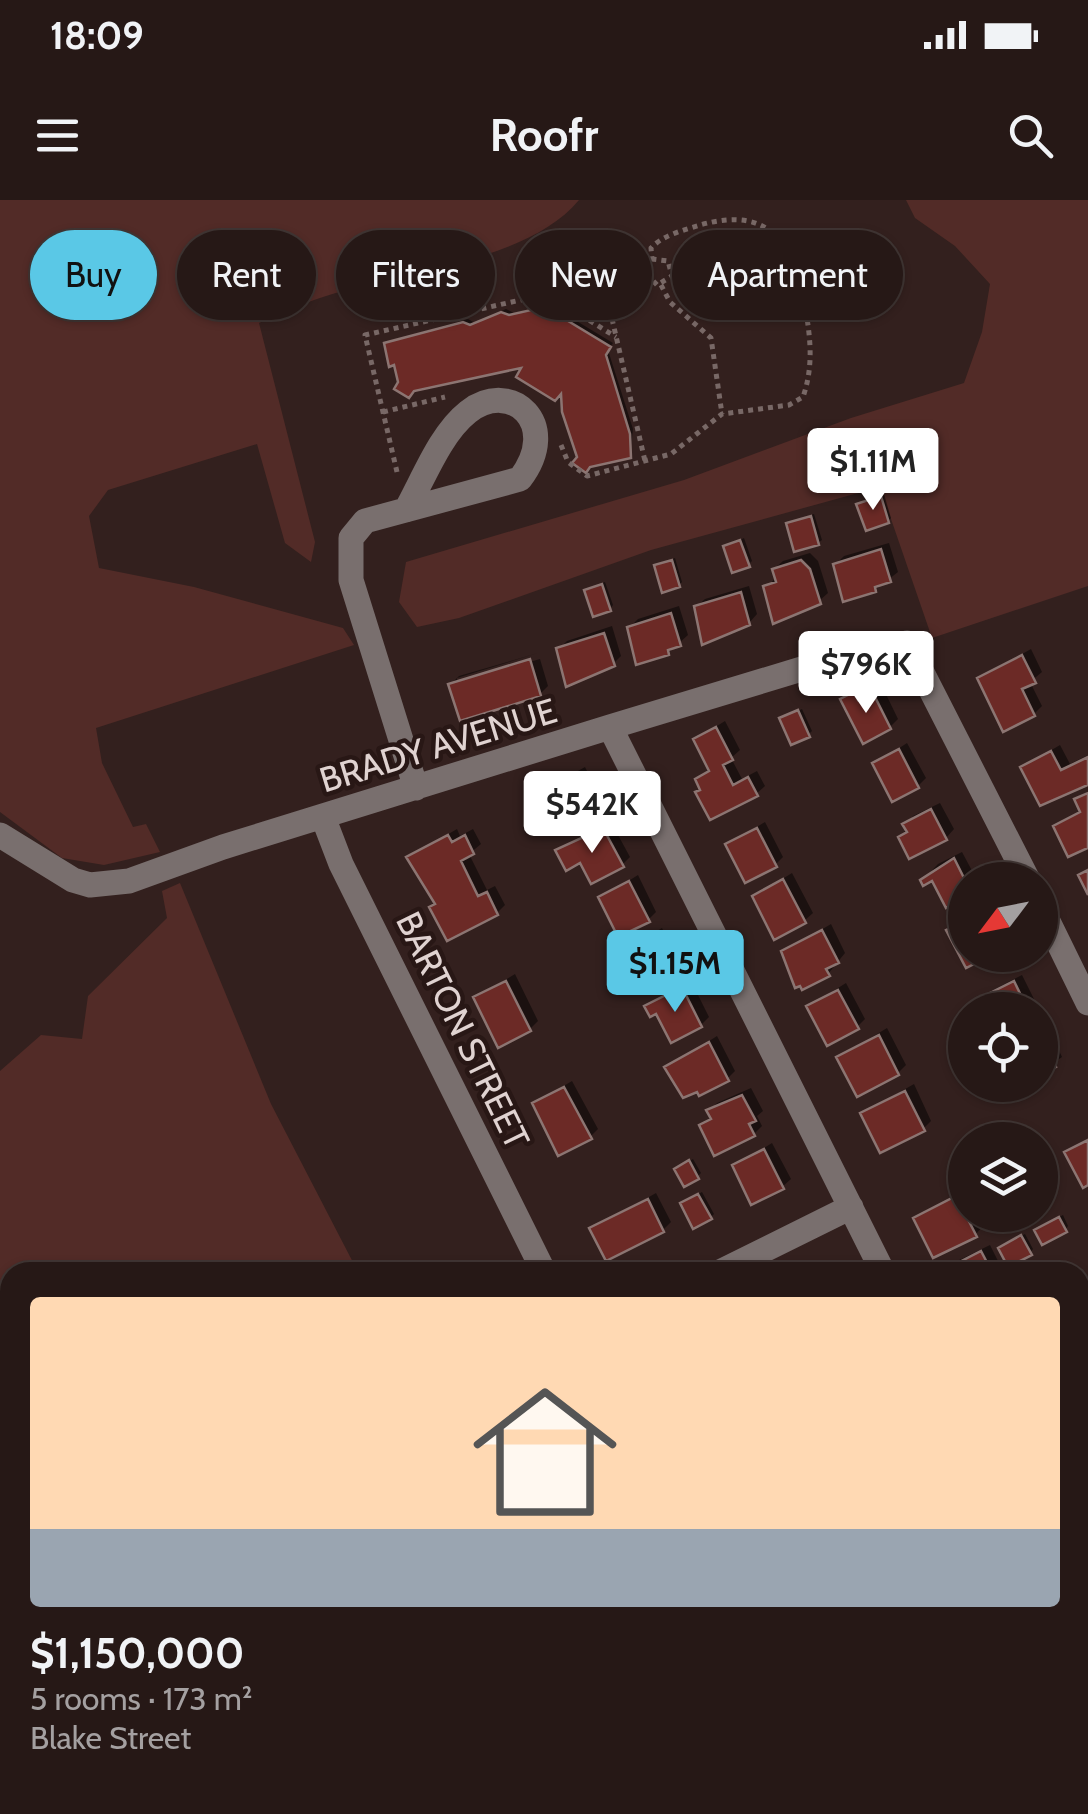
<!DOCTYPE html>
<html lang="en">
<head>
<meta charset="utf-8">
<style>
  :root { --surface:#261816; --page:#322523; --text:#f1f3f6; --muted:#a4a0a1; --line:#423735; --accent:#5ac8e6 }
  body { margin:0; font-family:Cabin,sans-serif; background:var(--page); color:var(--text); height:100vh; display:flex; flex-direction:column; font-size:38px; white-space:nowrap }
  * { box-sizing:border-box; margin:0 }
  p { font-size:32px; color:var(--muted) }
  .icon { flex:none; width:55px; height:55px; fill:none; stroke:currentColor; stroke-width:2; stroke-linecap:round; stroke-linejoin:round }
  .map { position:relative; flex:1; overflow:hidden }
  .drawer { position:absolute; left:0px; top:1062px; width:1090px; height:552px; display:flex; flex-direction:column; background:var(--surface); border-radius:30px 30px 0 0; box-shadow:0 2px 8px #0004,0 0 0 2px var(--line) }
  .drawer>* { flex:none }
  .top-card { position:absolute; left:30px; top:30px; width:1030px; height:90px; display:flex; gap:20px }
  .needle { width:65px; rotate:238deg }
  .fabs { position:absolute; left:948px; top:662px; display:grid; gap:20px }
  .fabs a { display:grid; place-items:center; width:110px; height:110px; border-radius:50%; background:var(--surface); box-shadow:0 2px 8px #0004,0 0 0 2px var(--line); font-size:50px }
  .price { position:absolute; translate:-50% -85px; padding:0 22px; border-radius:10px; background:#fff; color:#222; font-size:32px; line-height:65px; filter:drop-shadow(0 2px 5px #0008) }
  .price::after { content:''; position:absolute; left:50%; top:60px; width:30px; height:22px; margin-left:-15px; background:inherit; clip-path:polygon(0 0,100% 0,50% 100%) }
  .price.current { background:var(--accent); color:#111 }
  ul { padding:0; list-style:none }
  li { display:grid; align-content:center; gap:20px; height:530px; padding:0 30px }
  li span { display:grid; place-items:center; height:310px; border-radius:10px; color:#555 }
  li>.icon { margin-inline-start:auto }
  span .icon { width:180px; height:180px; fill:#fffc; stroke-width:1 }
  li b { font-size:42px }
  .pill { padding:0 35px; border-radius:45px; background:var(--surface); box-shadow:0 2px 8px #0004,0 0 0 2px var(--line); font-size:35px; line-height:90px }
  .pill.current { background:var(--accent); color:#111 }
  .status { display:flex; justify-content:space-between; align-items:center; height:70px; padding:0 50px; background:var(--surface); direction:ltr }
  .status svg { height:28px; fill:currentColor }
  header { display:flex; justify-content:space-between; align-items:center; height:130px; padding:0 30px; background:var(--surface); font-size:45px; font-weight:700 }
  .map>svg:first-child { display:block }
  .green { fill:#522b27 }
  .shadow { fill:#0007 }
  .building { fill:#6c2a26; stroke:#8c7572; stroke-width:2.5 }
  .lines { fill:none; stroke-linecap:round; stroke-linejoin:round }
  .path { stroke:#786866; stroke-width:5; stroke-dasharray:5 5; stroke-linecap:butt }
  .minor { stroke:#796f6e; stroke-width:25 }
  .highway { stroke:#efd6d3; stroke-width:30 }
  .labels { text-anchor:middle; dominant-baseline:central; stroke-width:9; stroke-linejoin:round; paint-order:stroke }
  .street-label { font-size:35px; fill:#e0d3d1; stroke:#281715 }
</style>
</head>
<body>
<div class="status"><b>18:09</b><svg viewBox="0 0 49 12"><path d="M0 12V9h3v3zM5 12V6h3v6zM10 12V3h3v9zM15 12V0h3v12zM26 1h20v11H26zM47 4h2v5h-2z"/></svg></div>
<header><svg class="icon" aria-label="menu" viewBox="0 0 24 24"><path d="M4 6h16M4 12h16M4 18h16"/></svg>Roofr<svg class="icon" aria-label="search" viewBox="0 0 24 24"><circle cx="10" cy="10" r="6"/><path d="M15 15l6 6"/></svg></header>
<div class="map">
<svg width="1088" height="1614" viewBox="0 0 1088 1614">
  <rect width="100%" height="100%" fill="#33201e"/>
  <path class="green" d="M0,0h579c-52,63 -180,71 -256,97 -22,7 -43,17 -64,26l56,219 -4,20 -26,-19 -28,-99 -149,46 -19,26 10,52 95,19 149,41 11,17 -258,83 6,35 31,64 13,-3 14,28 -56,13 -42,-7 -62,-46z
    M906,0h182v386l-156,52 -52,-151 -229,63 -192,68 -42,9 -18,-25 7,-40 278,-82 167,-62 113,-35 18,-51 8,-48 -35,-38 -40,-28z
    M180,683l91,221 87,168h-348v313l-10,-16v-498l41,-36 41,4 6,-43 79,-78 -5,-27z
    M142,1605h108l6,9h-109z"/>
  <path class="shadow" d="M545,102l68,41 -5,7 25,79 -3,26 -51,2 -15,-69 -38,-24 -126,18 -13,-38 3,-3 78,-22 7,4 31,-14 8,4 27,-6z
    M884,294l7,24 -3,3 -29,-16z
    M814,314l8,26 -4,3 -29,-20z
    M744,338l8,23 -4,4 -22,-18z
    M889,343l9,29 -23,18 -39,-26 8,-8z
    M810,353l8,8 10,32 -9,8 -53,-14 11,-10 -3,-8 9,-8z
    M675,358l7,24 -3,3 -22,-19z
    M605,382l8,23 -3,4 -23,-19z
    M749,386l8,28 -8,9 -53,-16 9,-8z
    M679,406l9,29 -20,18 -38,-26 8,-8z
    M612,426l9,30 -8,8 -54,-15 8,-8z
    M1031,449l11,23 -12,10 12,24 -8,8 -54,-36z
    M538,453l-81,25v5l83,-24 8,27 -8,8 -89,-10 8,-8z
    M863,486l4,8 15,-8 16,33 -8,8 -47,-27z
    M802,509l10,22 -4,4 -22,-19z
    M725,521l15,29 -9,8 11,21 15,-8 8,15 -9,8 -54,-5 -4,-9 13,-11 -15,-30z
    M907,543l19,35 -8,8 -43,-22z
    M1060,545l10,19 18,-9v27l-65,-15z
    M585,567l18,36 -8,8 -61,-15z
    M940,603l14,26 -8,9h-45l12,-22z
    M611,622l19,35 -8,8 -40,-5 -24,-9z
    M765,622l18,35 -8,8 -47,-20z
    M457,629l3,7 13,-7 8,15 -12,10 18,36 8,-4 10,19 -8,8 -60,-10 -28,-46z
    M962,652l15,28h-12v15l-32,-17 -10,2 15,-16z
    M792,673l21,40 -9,8 -49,-25z
    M638,675l18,37 -8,8 -47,-22z
    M831,724l14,29 -17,21 -44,-22z
    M662,728l18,37 -8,8 -44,-24z
    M515,774l23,47 -8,8 -54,-31z
    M1022,775l14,28 -7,7h-50l-4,-7 8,-8z
    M691,781l18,36 -8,8 -54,-18z
    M846,783l19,36 -8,8 -48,-21z
    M1045,821l17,36 -22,15v-48z
    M887,828l19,37 -8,8 -59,-16z
    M717,836l18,35 -8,8 -60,-11z
    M572,881l26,48 -8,8 -55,-34z
    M914,884l17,37 -8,8 -60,-16z
    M751,888l12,23 -6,5 5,10 -8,8 -52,-8 10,-9 -3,-6 8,-8z
    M772,943l19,36 -9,8 -47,-21z
    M693,959l8,14 -4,4 -17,-11z
    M965,990v25h13l5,11 -8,9 -59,-16z
    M702,992l12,22 -3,3 -24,-17z
    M656,993l15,29 -8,8 -71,-1z
    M1063,1015l5,11 -3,4 -25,-3z
    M1025,1034l8,15 -3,4 -26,-8z
    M990,1045l10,20 -8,7h-46l7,-9z
    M832,1062l6,10h-26z
    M1086,1267l2,48 -8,4v-49z
    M1088,1570v44h-42l-4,-9h38v-31z"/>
  <path class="building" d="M540,104l71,43 -5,8 24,79 1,24 -41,9 -4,6 -14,-10 5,-6 -15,-45 -1,-18 -6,7 -39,-24 5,-9 -107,23 -5,7 -15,-9 4,-7 -4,-17 -5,2 -5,-24 79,-21 7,3 31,-13 8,3 27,-6z
    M881,296l8,27 -23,8 -10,-27z
    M811,316l8,29 -25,7 -8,-29z
    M740,340l10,27 -18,6 -9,-27z
    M881,349l10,33 -16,5 1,5 -33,10 -10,-38z
    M672,360l8,27 -18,6 -8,-28z
    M801,360l9,9 11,35 -48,20 -10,-38 13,-4 -4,-13z
    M602,384l9,27 -18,6 -9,-27z
    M741,392l9,33 -48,20 -8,-39z
    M671,413l10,33 -13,4 1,5 -33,10 -9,-38z
    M604,433l11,33 -49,21 -10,-39z
    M1022,455l14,28 -14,6 13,27 -32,16 -26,-54z
    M530,459l11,37 -81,25 -12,-37z
    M854,492l4,8 15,-7 18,36 -28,15 -23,-45z
    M798,510l12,27 -19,8 -12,-27z
    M716,527l17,33 -10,5 10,20 15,-8 10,19 -48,24 -15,-28 5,-2 -5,-11 14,-8 -16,-32z
    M899,549l20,39 -27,14 -20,-39z
    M1051,551l10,19 27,-13v28l-48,21 -20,-39z
    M576,573l21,40 -33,16 -11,-22 -13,6 -9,-18z
    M1088,593v55l-20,9 -15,-31 27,-14 -6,-13z
    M931,609l16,31 -38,19 -11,-22 9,-5 -5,-8z
    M603,628l21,39 -33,17 -11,-21 -14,8 -11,-21z
    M757,628l20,39 -32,16 -20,-39z
    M448,635l4,7 13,-7 9,19 -13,7 17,35 9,-4 11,23 -51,26 -18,-34 6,-3 -29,-47z
    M954,658l11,22v18l-19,10 -14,-27 -9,5 -3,-6z
    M1088,670v25l-10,-20z
    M783,679l23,44 -32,17 -22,-44z
    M629,681l21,41 -32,15 -20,-40z
    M965,721v34h27l-26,13 -20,-38z
    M822,730l17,33 -13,6 4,7 -28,14 -2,-4 -5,2 -14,-37z
    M653,734l20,41 -28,14 -20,-40z
    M506,781l25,50 -33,17 -25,-51z
    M1014,781l14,29h-52l-4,-8z
    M682,787l20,40 -31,16 -15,-29 -6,3 -6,-11z
    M838,790l21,39 -32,17 -21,-40z
    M879,835l20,40 -42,22 -21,-40z
    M1040,835l16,32 -16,8z
    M709,842l20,39 -30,15 -2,-4 -14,6 -19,-31z
    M564,887l28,52 -34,17 -26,-53z
    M905,891l20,40 -45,22 -20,-40z
    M742,895l14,26 -7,3 6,12 -41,20 -15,-31 12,-6 -5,-9z
    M1088,940v45l-5,3 -19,-36z
    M764,949l20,40 -33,16 -19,-40z
    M689,960l10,19 -15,8 -10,-18z
    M698,994l14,25 -19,10 -13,-26z
    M956,996l21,41 -44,21 -20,-40z
    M648,999l16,33 -58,29 -17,-33z
    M1059,1017l8,15 -25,13 -8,-15z
    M1021,1035l11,20 -24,12 -10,-19z
    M981,1051l11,21h-49l-1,-1z
    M1080,1278l8,16v24l-8,4z
    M1088,1339v29l-8,-15v-10z
    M1080,1598l8,16h-45l-5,-9h42z"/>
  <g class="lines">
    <path class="path" d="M603,80l42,181
      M661,85l9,17 41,36 11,76
      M547,94l69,43
      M383,212l62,-15
      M561,245l7,17 19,14 84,-22 51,-40 67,-9 14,-8c10,-29 8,-55 3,-85 -11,-64 -32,-108 -106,-87 -16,5 -37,10 -49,23l1,11 -7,13 12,13 15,-9 -4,-15 -16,-2
      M397,272l-32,-137 280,-63"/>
    <path class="minor" d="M406,310c17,-30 34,-76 62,-98 43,-34 94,12 52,67l-155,42 -14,17v42l65,208
      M610,527l273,545
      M323,617l18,47 203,408
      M0,635l73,45 17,5 39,-4 94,-34 387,-120 231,-70 66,-14 121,237
      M1040,705l48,98
      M720,1072l131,-65
      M1080,1470l8,16
      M385,1605l5,9
      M808,1605l4,9"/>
    <path class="highway" d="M0,1463l10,17
      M85,1605l5,9"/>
  </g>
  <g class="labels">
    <g class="street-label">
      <text transform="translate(438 545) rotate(-17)">BRADY AVENUE</text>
      <text transform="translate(463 830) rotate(64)">BARTON STREET</text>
    </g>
  </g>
</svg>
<div class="fabs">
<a><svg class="needle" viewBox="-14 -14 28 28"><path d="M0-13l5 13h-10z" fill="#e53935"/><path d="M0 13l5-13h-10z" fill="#a4a0a1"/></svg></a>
<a><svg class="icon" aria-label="locate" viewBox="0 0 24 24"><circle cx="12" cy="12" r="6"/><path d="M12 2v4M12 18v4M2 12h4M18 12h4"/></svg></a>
<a><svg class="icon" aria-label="layers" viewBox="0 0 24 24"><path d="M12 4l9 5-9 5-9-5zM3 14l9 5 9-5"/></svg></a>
</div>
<b class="price" style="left:873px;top:313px">$1.11M</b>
<b class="price" style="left:866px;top:516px">$796K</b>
<b class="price" style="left:592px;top:656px">$542K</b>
<b class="price current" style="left:675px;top:815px">$1.15M</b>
<div class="top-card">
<a class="pill current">Buy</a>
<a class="pill">Rent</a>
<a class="pill">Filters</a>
<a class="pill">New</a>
<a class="pill">Apartment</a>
</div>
<section class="drawer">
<ul>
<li><span style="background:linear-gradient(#ffd9b3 75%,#9aa5b1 0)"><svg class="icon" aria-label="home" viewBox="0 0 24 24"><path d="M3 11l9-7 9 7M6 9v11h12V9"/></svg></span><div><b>$1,150,000</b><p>5 rooms · 173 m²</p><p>Blake Street</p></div></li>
</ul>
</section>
</div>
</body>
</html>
